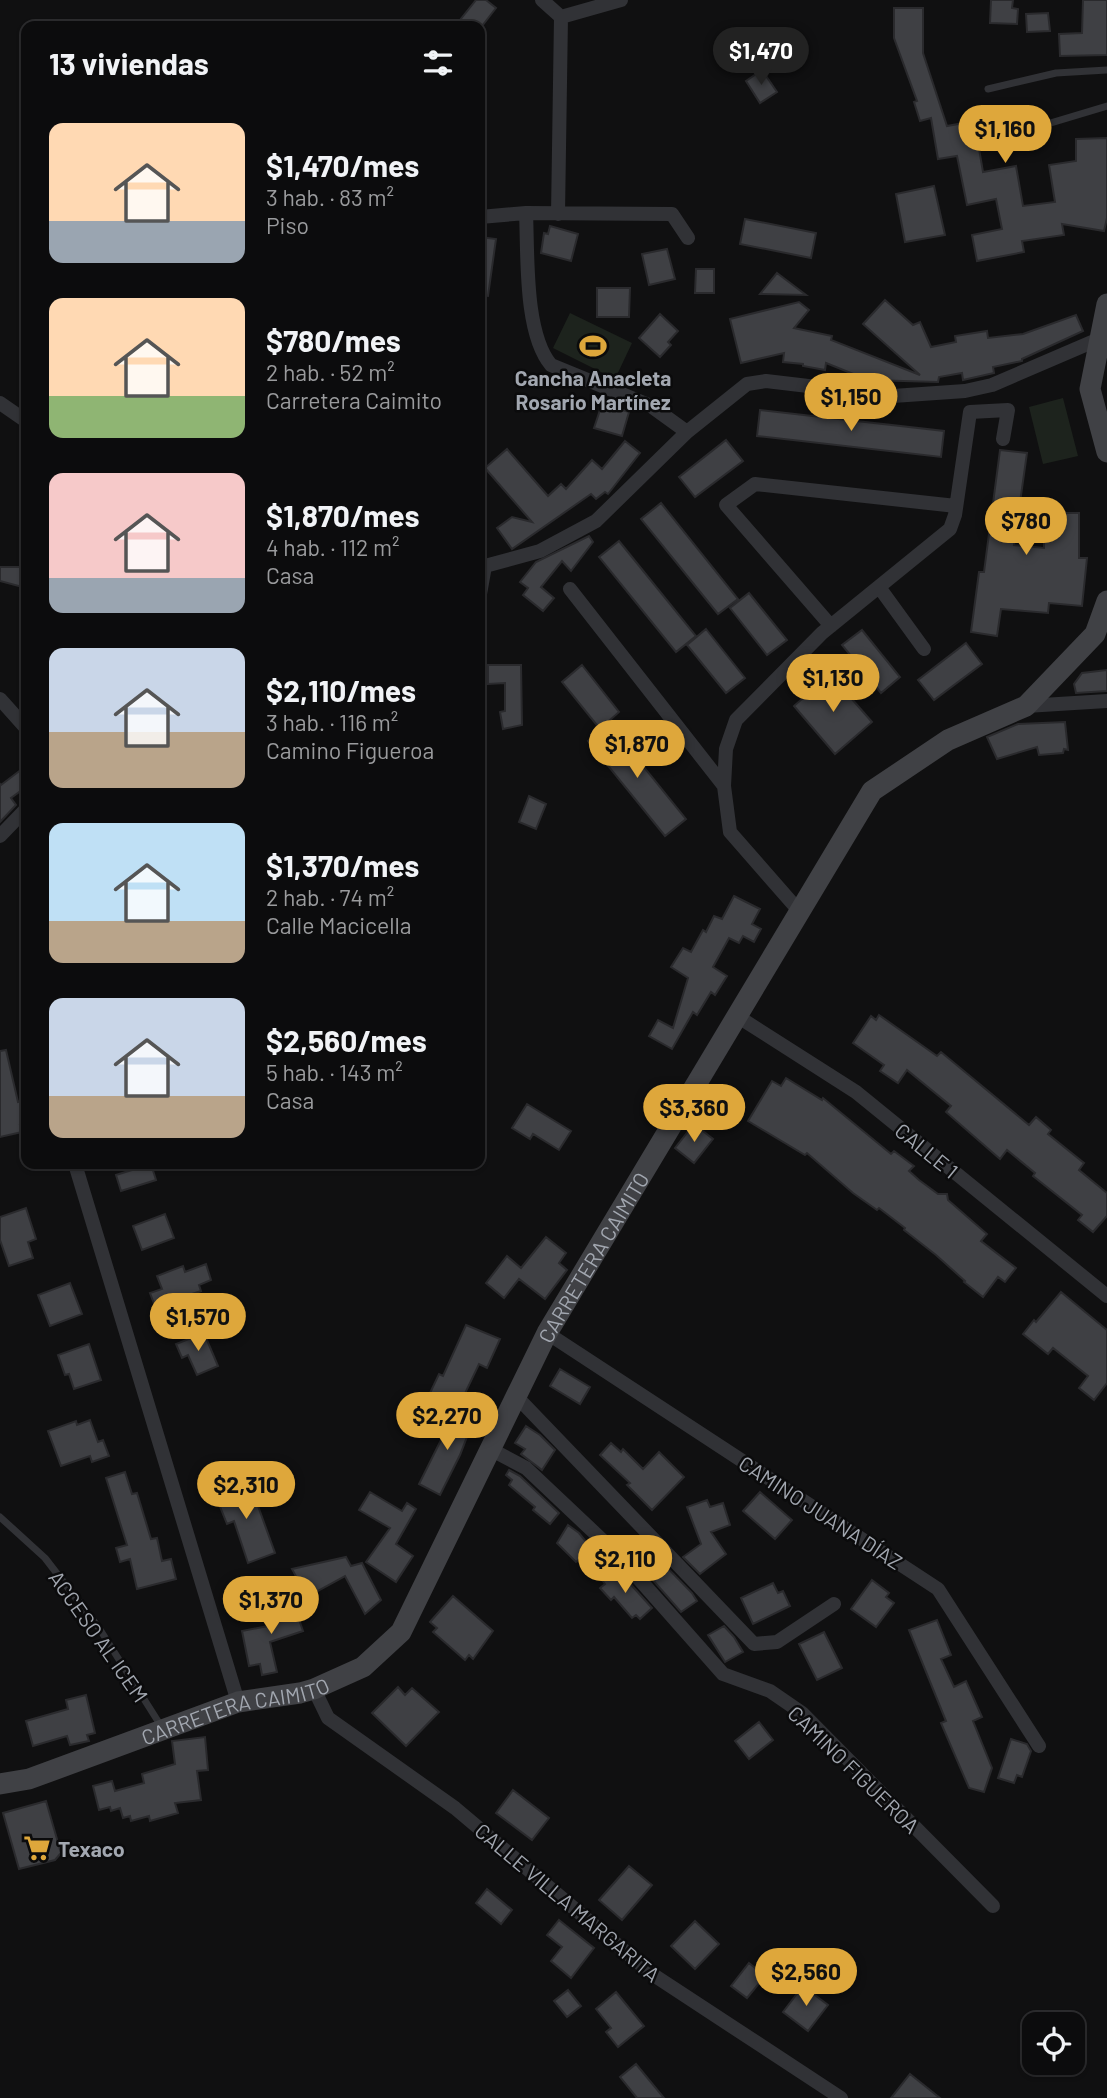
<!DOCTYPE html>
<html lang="es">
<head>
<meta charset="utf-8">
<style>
  :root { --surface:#0c0c0d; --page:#151516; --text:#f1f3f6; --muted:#9a9b9d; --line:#2c2c2e; --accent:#dea73b }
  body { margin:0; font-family:Barlow,sans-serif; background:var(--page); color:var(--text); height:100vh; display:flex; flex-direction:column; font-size:26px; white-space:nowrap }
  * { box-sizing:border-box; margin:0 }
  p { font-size:23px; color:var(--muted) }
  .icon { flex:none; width:38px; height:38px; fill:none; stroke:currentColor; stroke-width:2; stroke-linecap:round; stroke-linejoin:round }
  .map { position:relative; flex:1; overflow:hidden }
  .drawer { position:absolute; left:21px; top:21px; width:464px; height:1148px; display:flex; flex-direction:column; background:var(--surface); border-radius:14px; box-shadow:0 2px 5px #0004,0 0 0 2px var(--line) }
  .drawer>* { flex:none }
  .buttons { position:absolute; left:1022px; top:2012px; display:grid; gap:14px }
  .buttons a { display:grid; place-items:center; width:63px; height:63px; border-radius:14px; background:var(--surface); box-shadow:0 2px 5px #0004,0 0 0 2px var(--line); font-size:35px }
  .price { position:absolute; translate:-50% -60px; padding:0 16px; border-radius:24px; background:var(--accent); color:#111; font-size:23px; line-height:46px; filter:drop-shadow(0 2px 4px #0008) }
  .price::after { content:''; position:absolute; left:50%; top:42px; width:21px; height:16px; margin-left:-10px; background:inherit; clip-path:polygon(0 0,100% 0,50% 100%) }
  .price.current { background:#222; color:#fff }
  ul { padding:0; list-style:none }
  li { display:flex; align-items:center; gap:21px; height:175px; padding:0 28px }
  li span { display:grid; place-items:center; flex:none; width:196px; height:140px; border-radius:14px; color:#555 }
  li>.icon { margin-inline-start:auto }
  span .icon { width:84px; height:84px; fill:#fffc; stroke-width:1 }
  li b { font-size:30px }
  h2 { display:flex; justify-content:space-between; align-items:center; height:84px; padding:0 28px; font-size:30px }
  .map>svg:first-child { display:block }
  .green { fill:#1d231d }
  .building { fill:#3f4044; stroke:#2a2a2d; stroke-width:2 }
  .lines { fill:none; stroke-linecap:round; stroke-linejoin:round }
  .lane { stroke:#313236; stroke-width:7 }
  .street { stroke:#313236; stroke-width:14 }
  .secondary { stroke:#404145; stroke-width:21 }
  .labels { text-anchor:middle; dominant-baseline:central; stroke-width:5; stroke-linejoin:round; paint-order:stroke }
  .poi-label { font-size:21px; font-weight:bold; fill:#a2a7b0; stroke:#0b0b0c }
  .street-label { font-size:21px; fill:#a2a7b0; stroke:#0b0b0c }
</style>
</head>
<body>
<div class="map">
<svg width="1107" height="2098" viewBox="0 0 1107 2098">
  <rect width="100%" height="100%" fill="#101011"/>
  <path class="green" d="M570,313l62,30 -17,36 -62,-31z
    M1063,398l15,58 -35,8 -14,-57z"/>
  <path class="building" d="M476,0h10l10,8 -14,18h-13l-9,-6z
    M991,0h22l-1,8 6,1 -1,15 -27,-1z
    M1083,0h24v55l-47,1 -1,-22 23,-1z
    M894,8h29v45l24,73 22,-4 2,10 5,-1 7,41 33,-6 7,40 32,-4 -6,-37 27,-4v-22l31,-1v80l-3,13 -42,-7 2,11 -42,6 2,11 -47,9 -5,-26 30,-6 -6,-30 -29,6 -10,-49 -19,3 -7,-41 -11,3 -6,-19 3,-1 -23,-63z
    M1048,13l2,18 -23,1 -1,-18z
    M762,70l15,22 -17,11 -14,-22z
    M934,186l11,49 -40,7 -9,-48z
    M745,219l71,14 -5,25 -71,-14z
    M550,226l28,8 -7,27 -30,-8 3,-20 4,1z
    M480,237l16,2 -8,57 -8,-1z
    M667,249l8,30 -26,6 -7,-31z
    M696,269h18v24h-19z
    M777,273l29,22 -46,-1z
    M597,288h33l-1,29h-32z
    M885,300l28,25 7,-3 11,25 25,-5 -1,-6 32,-5 1,7 35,-4 53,-19 7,16 -61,28v2l-29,6 1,6 -31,7 -1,-7 -23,4 -1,5 -70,-2 -42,-17 -1,7 -22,-4v-2l-20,-2 1,-9 -43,10 -11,-44 69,-17 10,8 -15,18 38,8 -1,4 89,35 -57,-51z
    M660,314l18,17 -10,11 3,3 -11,12 -21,-19z
    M602,404l27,8 -7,24 -28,-8z
    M760,410l184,21 -3,26 -184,-21z
    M726,440l17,21 -48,36 -16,-20z
    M625,441l15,12 -32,41 -3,-2 -9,7 -5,-5 -79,55 -15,-21 15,-11 20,5 -47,-54 22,-19 41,47 13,-12 5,5 26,-29 10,9z
    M1000,450l27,3 -13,92 30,3v-35h35v45h8l-5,48 -33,-3 -1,10 -47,-4 -4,27 -26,-4 8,-60h5z
    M661,503l77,96 -20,15 -77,-95z
    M589,536l4,6 -22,29 -9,-10 -21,26 13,11 -11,13 -20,-16 5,-7 -8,-6 16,-20z
    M619,541l77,95 -20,16 -77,-95z
    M0,567h26v21l-26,-7z
    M749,593l38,47 -20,15 -37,-47z
    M706,629l39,49 -19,15 -39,-48z
    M862,630l38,47 -19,16 -39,-48z
    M966,643l16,21 -48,36 -16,-20z
    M488,665h33l1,60 -19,4 -3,-17 5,-1v-28l-17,1z
    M582,665l37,47 -19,17 -38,-47z
    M1107,670v21l-31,2 -2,-9 8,-11z
    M830,674l42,48 -37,32 -41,-48z
    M1065,722l3,28 -4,-1 -1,4 -24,2 -2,-8 -40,12 -10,-22 31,-13z
    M609,724l77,95 -21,17 -77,-95z
    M26,766v21l-15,11 5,7 -16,17v-38l1,1z
    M529,796l17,8 -10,25 -17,-7z
    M734,896l26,13 -8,15 9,5 -7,13 -11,-6 -4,7 -10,-5 -16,29 14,9 -12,19 -4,-3 -14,23 -4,-3 -21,37 -23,-13 9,-16 15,8 15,-50 -17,-11 12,-19 8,4 12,-22 3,2 8,-16 8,3z
    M879,1015l58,41 4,-4 88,73 7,-8 15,13 -3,4 36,29 -5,7 28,23v23l-14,16 -15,-12 4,-5 -49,-39 2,-3 -28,-23 -7,9 -54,-47 5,-6 -44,-36 -9,13 -18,-12 4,-6 -31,-22 18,-27 5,4z
    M6,1050l12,52 8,-2v18l-3,1 1,5 -4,1 2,7 -22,5v-86z
    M786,1078l36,22 1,-2 68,56 3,-3 20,15 -5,5 10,9 19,14h9l1,6 39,34 -6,7 35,27 -11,14 -7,-5 -15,20 -19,-15 1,-1 -29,-26 -32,-25 1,-2 -26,-20 -2,2 -24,-17 -46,-40 -2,2 -57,-34 24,-40 9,5z
    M527,1104l44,27 -12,19 -26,-16 -3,5 -18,-11z
    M694,1124l19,15 -19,24 -19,-15z
    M151,1164l5,16 -35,11 -5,-16z
    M26,1208l10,31 -8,3 5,16 -24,8 -9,-26v-23z
    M165,1214l9,24 -32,12 -9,-24z
    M546,1237l20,16 -7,10 8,7 -22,29 -26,-20 -15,19 -18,-15 21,-27 14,12z
    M206,1264l5,16 -12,5 2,6 -27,9 3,7 -19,7 -8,-21 12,-4 -5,-13 26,-10 2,6z
    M70,1283l12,31 -32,12 -12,-31z
    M1061,1292l46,38v53l-13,17 -15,-12 9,-12 -35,-28 -5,6 -25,-20 11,-14 2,2z
    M466,1325l34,14 -13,29 -8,-4 -20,42 -29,-13 9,-19 4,2z
    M204,1333l14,33 -21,9 -9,-20 -6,3 -6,-14z
    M89,1344l12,36 -27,9 -5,-15 -4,1 -7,-20z
    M560,1369l30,18 -10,17 -30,-18z
    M448,1411l25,10 -13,34 -20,40 -21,-11 24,-48 -4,-2z
    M90,1420l8,22 5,-2 6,16 -17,6 -2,-6 -29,10 -13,-35 28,-10 1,4z
    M526,1426l14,9 15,15 -13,20 -21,-16 4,-5 -10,-6z
    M611,1443l10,9 2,-3 20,20 16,-17 25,25 -32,33 -25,-25 3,-2 -30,-28z
    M509,1470l11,6 39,37 -9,11 -17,-14 2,-3 -26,-22 3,-5 -6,-5z
    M125,1472l7,22 5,-1 14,46 6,-1 5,23 9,-2 5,20 -39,10 -7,-30 -10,3 -4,-14 11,-3 -21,-67z
    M249,1481l26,72 -27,10 -14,-42 -7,3 -12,-30z
    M370,1492l32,19 5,-8 9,6 -20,35 17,12 -17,26 -30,-20 24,-34 -31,-18z
    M760,1492l32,28 -17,19 -32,-28z
    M707,1500l3,7 13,-4 7,22 -19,7 15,22 -26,20 -17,-17 18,-13 -14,-37z
    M568,1525l11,8 13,16 -16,13 -19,-19z
    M650,1550l42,43 5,8 -16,11 -45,-51z
    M346,1557l5,9 11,-3 19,37 -16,14 -20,-38 -38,21 -15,-28z
    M616,1568l36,40 -12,11 -4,-4 -4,3 -18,-21 -3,3 -11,-12 5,-4 -3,-4z
    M872,1580l17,13 -3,4 8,6 -18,24 -25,-18z
    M773,1583l5,10 5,-2 7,15 -37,18 -12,-26z
    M453,1596l40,35 -20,28 -4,-4 -4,5 -32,-28 4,-4 -7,-6z
    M293,1602l10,29 -33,11 7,30 -15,3 -2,-11 -11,2 -7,-35 26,-5 -4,-14z
    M937,1620l14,35 -10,4 13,28 12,-6 16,36 -9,4 19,47 -8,24 -15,-4 -28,-65 5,-2 -37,-91z
    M724,1626l10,11 9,15 -18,10 -17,-27z
    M824,1632l18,36 -25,12 -18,-36z
    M398,1687l7,8 7,-7 27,24 -33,34 -34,-33z
    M86,1695l9,38 -8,2 2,6 -19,4 -3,-9 -34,10 -7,-25 42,-12 -2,-9z
    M759,1722l14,18 -24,19 -14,-18z
    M205,1737l3,33 -11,1 4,29 -26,3 3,10 -28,8 -1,-5 -18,5 -1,-5 -7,2 -3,-10 -9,3 -1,-4 -11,3 -6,-24 19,-5 3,10 29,-8 -2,-9 33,-10 -3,-23z
    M1011,1739l16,5 4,7 -9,26 -5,-2 -3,8 -16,-5z
    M513,1790l36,28 -17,22 -36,-27z
    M46,1801l15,52 -6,7 -36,9 -16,-56z
    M629,1866l23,19 -30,35 -23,-20z
    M487,1889l25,21 -11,14 -25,-21z
    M559,1920l35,28 -23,30 -20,-17 11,-14 -15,-12z
    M695,1921l24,23 -24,25 -24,-23z
    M749,1963l16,13 -18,22 -16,-12z
    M803,1986l25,19 -20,26 -25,-19z
    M568,1990l13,16 -14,11 -13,-16z
    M616,1992l28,34 -26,21 -12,-15 5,-4 -15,-19z
    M636,2064l28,34h-27l-17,-21z
    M910,2074l30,24h-49z"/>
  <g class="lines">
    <path class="lane" d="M988,89l68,-16 51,-3
      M994,140l113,-34
      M0,1517l45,41 54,70 62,98"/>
    <path class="street" d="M542,0l19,17 -3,197
      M561,17l60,-17
      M526,213c2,41 -2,120 25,152l100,41 36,26
      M480,217l46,-4 146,1 16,24
      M0,403l26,18
      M480,564l5,2 55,-15 56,-30 91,-89 60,-48 19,-3 127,15 72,-5 27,-6 114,-49
      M879,587l45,62
      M570,589l154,197 6,46 70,80
      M480,594l5,-28
      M831,626l-105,-121 29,-21 201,22
      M0,699l26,29
      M1026,706l81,-5
      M724,786l2,-37 10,-29 86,-87 128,-104 5,-14 15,-103 38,-2 -5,29
      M0,836l26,-27
      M737,1016l119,76 251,204
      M75,1164l163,538
      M547,1333l391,256 101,157
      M516,1396l238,248 23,-2 57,-38
      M492,1450l34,18 91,86 106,120 47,17 32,22 191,193
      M314,1689l14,29 127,90 197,166 189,124"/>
    <g class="secondary">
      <path d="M1107,304l-17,85 17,63"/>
      <path id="s1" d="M0,1784l29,-5 209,-77 62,-9 14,-4 49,-22 38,-35 146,-299 325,-542 76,-51 78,-34 69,-72 12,-33"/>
    </g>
  </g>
  <defs>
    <symbol id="stadium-bare" viewBox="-9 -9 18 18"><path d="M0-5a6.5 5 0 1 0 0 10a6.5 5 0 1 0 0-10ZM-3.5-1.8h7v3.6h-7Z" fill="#dea73b" stroke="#0b0b0c" stroke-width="2.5" paint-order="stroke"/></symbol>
    <symbol id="supermarket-bare" viewBox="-9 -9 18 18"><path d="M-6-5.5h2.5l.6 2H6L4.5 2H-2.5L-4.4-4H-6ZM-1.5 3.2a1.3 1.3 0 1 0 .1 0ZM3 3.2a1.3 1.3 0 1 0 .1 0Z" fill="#dea73b" stroke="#0b0b0c" stroke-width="2.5" paint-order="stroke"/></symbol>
  </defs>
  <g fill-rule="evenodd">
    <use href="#stadium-bare" x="574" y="327" width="38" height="38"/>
    <use href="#supermarket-bare" x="18" y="1829" width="38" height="38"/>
  </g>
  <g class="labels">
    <g class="poi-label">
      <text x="593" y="377">Cancha Anacleta<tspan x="593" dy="24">Rosario Martínez</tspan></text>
      <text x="58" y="1848" text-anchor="start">Texaco</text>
    </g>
    <g class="street-label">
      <text transform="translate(927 1150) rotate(39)">CALLE 1</text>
      <text stroke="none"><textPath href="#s1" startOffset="856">CARRETERA CAIMITO</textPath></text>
      <text transform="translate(821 1512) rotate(33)">CAMINO JUANA DÍAZ</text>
      <text transform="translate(99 1636) rotate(55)">ACCESO AL ICEM</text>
      <text stroke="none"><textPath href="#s1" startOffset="247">CARRETERA CAIMITO</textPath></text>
      <text transform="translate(854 1769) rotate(44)">CAMINO FIGUEROA</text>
      <text transform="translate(568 1902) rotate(40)">CALLE VILLA MARGARITA</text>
    </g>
  </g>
</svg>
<div class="buttons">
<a><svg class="icon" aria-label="locate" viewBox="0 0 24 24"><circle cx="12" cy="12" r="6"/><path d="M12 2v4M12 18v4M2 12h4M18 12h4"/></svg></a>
</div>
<b class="price current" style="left:761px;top:87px">$1,470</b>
<b class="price" style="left:1005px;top:165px">$1,160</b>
<b class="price" style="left:851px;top:433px">$1,150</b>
<b class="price" style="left:1026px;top:557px">$780</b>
<b class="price" style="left:833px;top:714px">$1,130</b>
<b class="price" style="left:637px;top:780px">$1,870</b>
<b class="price" style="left:694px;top:1144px">$3,360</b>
<b class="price" style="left:198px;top:1353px">$1,570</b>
<b class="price" style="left:447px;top:1452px">$2,270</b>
<b class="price" style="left:246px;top:1521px">$2,310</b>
<b class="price" style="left:625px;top:1595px">$2,110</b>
<b class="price" style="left:271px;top:1636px">$1,370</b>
<b class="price" style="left:806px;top:2008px">$2,560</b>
<section class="drawer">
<h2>13 viviendas<svg class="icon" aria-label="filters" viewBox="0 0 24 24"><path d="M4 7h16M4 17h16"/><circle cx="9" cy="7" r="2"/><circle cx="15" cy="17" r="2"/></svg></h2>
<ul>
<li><span style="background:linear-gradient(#ffd9b3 70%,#9aa5b1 0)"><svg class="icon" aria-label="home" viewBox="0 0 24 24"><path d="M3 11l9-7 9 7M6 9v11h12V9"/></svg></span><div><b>$1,470/mes</b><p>3 hab. · 83 m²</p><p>Piso</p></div></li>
<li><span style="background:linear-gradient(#ffd9b3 70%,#8fb573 0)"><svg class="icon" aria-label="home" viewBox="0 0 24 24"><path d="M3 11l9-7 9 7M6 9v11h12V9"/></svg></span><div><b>$780/mes</b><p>2 hab. · 52 m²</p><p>Carretera Caimito</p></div></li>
<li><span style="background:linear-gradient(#f6c9c9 75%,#9aa5b1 0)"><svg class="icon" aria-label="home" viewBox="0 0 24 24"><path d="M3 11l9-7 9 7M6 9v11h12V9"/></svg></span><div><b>$1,870/mes</b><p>4 hab. · 112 m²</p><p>Casa</p></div></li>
<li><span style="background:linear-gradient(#c9d6e8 60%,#b9a48a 0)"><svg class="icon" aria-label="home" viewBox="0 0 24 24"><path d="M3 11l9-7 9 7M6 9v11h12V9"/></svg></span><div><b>$2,110/mes</b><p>3 hab. · 116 m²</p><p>Camino Figueroa</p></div></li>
<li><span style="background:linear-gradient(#bfe0f5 70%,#b9a48a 0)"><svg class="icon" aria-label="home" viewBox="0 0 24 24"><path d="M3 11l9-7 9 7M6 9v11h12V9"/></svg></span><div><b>$1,370/mes</b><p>2 hab. · 74 m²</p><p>Calle Macicella</p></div></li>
<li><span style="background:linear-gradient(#c9d6e8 70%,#b9a48a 0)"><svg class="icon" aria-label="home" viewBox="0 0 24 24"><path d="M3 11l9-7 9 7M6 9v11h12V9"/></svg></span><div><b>$2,560/mes</b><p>5 hab. · 143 m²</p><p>Casa</p></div></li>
</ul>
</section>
</div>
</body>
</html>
